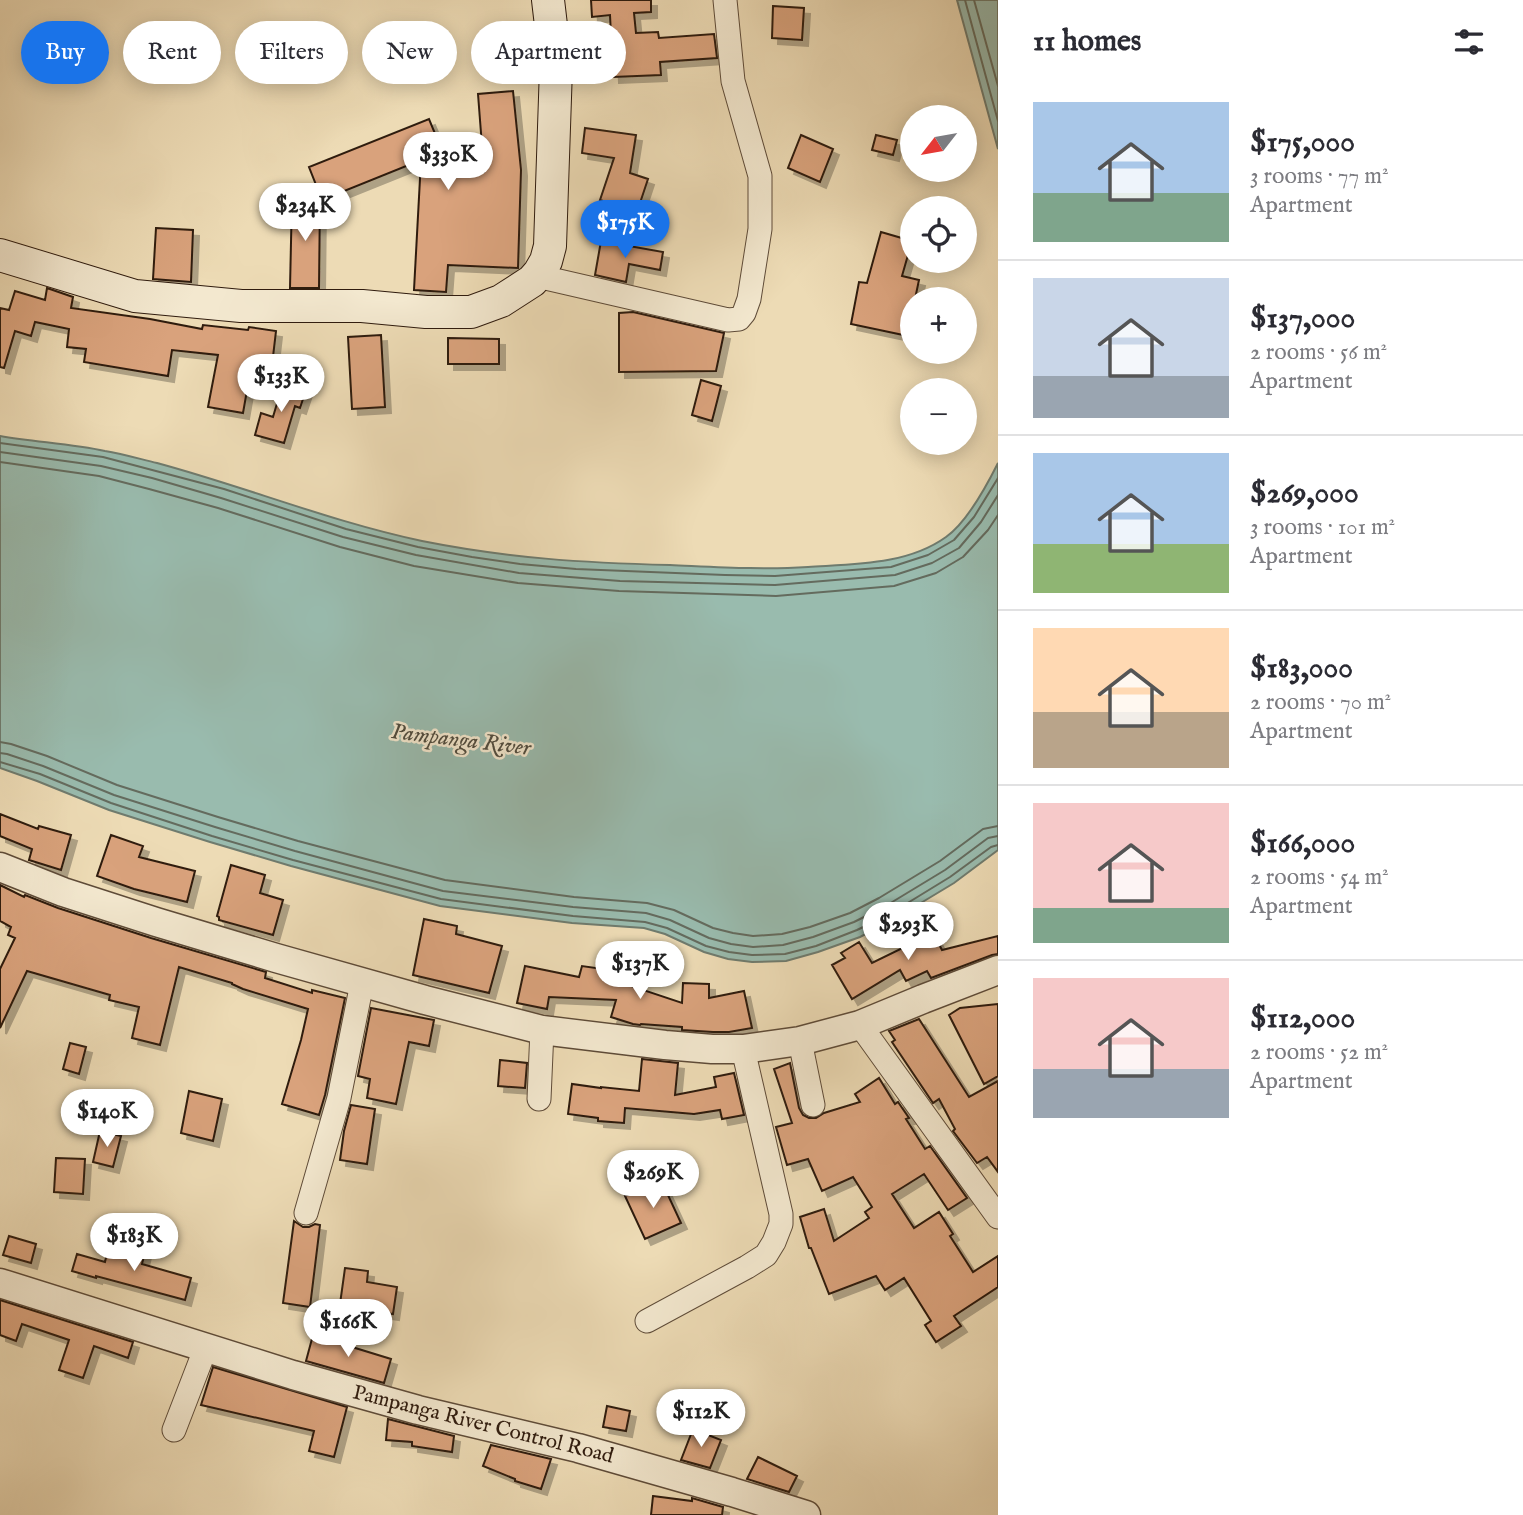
<!DOCTYPE html>
<html lang="en">
<head>
<meta charset="utf-8">
<style>
  :root { --surface:#fff; --page:#f2f2f3; --text:#2b2b33; --muted:#7c7c81; --line:#e1e1e2; --accent:#1a73e8 }
  body { margin:0; font-family:"IM FELL English",serif; background:var(--page); color:var(--text); height:100vh; display:flex; flex-direction:column; font-size:26px; white-space:nowrap }
  * { box-sizing:border-box; margin:0 }
  p { font-size:23px; color:var(--muted) }
  .icon { flex:none; width:38px; height:38px; fill:none; stroke:currentColor; stroke-width:2; stroke-linecap:round; stroke-linejoin:round }
  .map { position:relative; flex:1; overflow:hidden }
  .panel { display:flex; flex-direction:column; background:var(--surface); width:525px }
  .panel>* { flex:none }
  .hud { position:absolute; left:21px; top:21px; width:665px; height:63px; display:flex; gap:14px }
  .needle { width:46px; rotate:239deg }
  .controls { position:absolute; left:900px; top:105px; display:grid; gap:14px }
  .controls a { display:grid; place-items:center; width:77px; height:77px; border-radius:50%; background:var(--surface); box-shadow:0 4px 18px #0003; font-size:35px }
  .price { position:absolute; translate:-50% -60px; padding:0 16px; border-radius:24px; background:#fff; color:#222; font-size:23px; line-height:46px; filter:drop-shadow(0 2px 4px #0008) }
  .price::after { content:''; position:absolute; left:50%; top:42px; width:21px; height:16px; margin-left:-10px; background:inherit; clip-path:polygon(0 0,100% 0,50% 100%) }
  .price.current { background:var(--accent); color:#fff }
  ul { padding:0; list-style:none }
  li { display:flex; align-items:center; gap:21px; height:175px; padding:0 35px }
  li+li { border-top:2px solid var(--line) }
  li span { display:grid; place-items:center; flex:none; width:196px; height:140px; border-radius:0px; color:#555 }
  li>.icon { margin-inline-start:auto }
  span .icon { width:84px; height:84px; fill:#fffc; stroke-width:1 }
  li b { font-size:30px }
  h2 { display:flex; justify-content:space-between; align-items:center; height:84px; padding:0 35px; font-size:30px }
  .tag { padding:0 24px; border-radius:32px; background:var(--surface); box-shadow:0 4px 18px #0003; font-size:24px; line-height:63px }
  .tag.current { background:var(--accent); color:#fff }
  main { display:flex; flex:1; min-height:0 }
  .map>svg:first-child { display:block }
  .water { fill:#99bbae; stroke:#6f7b6e; stroke-width:2 }
  .lines { fill:none; stroke-linecap:round; stroke-linejoin:round }
  .shore { stroke:#646b5e; stroke-width:2 }
  .building { fill:#d9a27b; stroke:#2f1b0e; stroke-width:2; filter:url(#shadow) }
  .minor-casing { stroke:#5e4b38; stroke-width:25 }
  .tertiary-casing { stroke:#5e4b38; stroke-width:31 }
  .secondary-casing { stroke:#2f1b0e; stroke-width:34 }
  .minor { stroke:#f3e8cf; stroke-width:23 }
  .tertiary { stroke:#f3e8cf; stroke-width:28 }
  .secondary { stroke:#f3e8cf; stroke-width:32 }
  .labels { text-anchor:middle; dominant-baseline:central; stroke-width:5; stroke-linejoin:round; paint-order:stroke }
  .street-label { font-size:21px; fill:#2f1b0e; stroke:#f3e8cf }
  .water-label { font-size:23px; font-style:italic; fill:#4f4b3e; stroke:#f3e8cf }
</style>
</head>
<body>
<main>
<div class="map">
<svg width="998" height="1515" viewBox="0 0 998 1515">
  <defs>
    <filter id="shadow"><feDropShadow dx="6" dy="6" stdDeviation="0" flood-color="#0004"/></filter>
  </defs>
  <rect width="100%" height="100%" fill="#eddbb5"/>
  <filter id="stains"><feTurbulence type="fractalNoise" baseFrequency=".00286" numOctaves="4"/><feColorMatrix values="0 0 0 0 .2 0 0 0 0 .09 0 0 0 0 .02 0 0 0 .5 -.17"/></filter>
  <radialGradient id="worn" r=".72"><stop offset=".6" stop-color="#630" stop-opacity="0"/><stop offset="1" stop-color="#630" stop-opacity=".3"/></radialGradient>
  <path class="water" d="M957,0h41v149z
    M0,436c35,6 71,8 105,15 18,3 35,8 52,12 89,24 175,59 265,78 85,17 162,22 248,24 47,2 92,5 138,2 47,-3 99,-2 138,-30 20,-14 41,-52 52,-74v387l-44,33 -63,38 -31,16 -42,15 -32,9 -34,1 -24,-3 -24,-7 -39,-18 -21,-6 -72,-5 -132,-17 -149,-40 -81,-24 -101,-32 -72,-29 -37,-13z"/>
  <g class="lines">
    <path class="shore" d="M965,0l33,121
      M974,0l24,86
      M0,443l103,14 121,32 122,40 72,18 54,10 48,7 56,5 149,6 50,1 116,-9 37,-12 26,-15 20,-23 24,-39
      M0,452l101,14 51,12 69,20 122,39 73,18 103,18 101,8 155,4 120,-10 37,-12 27,-15 22,-26 17,-27
      M0,462l99,14 50,13 69,19 122,39 74,19 104,17 101,8 157,5 118,-10 42,-13 27,-16 25,-27 10,-15
      M0,742l11,2 36,12 70,29 101,32 80,24 147,39 129,17 73,6 27,7 39,18 20,5 20,3 29,-2 28,-7 40,-14 29,-15 61,-37 43,-32 15,-3
      M0,753l7,1 36,12 71,29 101,32 80,24 148,40 130,16 73,6 24,7 39,18 22,6 22,3 30,-2 30,-8 41,-15 30,-15 61,-37 43,-32 10,-2
      M0,762l40,12 71,29 101,33 81,24 148,39 132,17 72,6 22,6 39,18 23,6 23,3 33,-1 31,-8 41,-16 31,-15 62,-38 41,-30 7,-2"/>
  </g>
  <path class="building" d="M591,0h60v12l-17,1 2,20 22,-1 1,6 55,-4 3,24 -57,4 1,13 -48,2 -3,-62 -18,2z
    M773,6l31,2 -2,32 -30,-2z
    M533,27l3,29 -32,3 -3,-30z
    M513,91l8,79 -3,98 -70,-3 -2,27 -32,-2 7,-130 -99,40 -13,-33 120,-48 21,51 34,2 -6,-78z
    M585,128l51,7 -6,38 18,6 -11,33 -37,-12 14,-42 -32,-5z
    M801,135l32,14 -13,33 -32,-14z
    M876,135l21,5 -4,15 -21,-5z
    M292,197l28,1 -1,90h-29z
    M156,228l37,2 -2,52 -38,-3z
    M881,232l31,9 -10,35 17,4 -4,19h-3v18l-4,19 -57,-12 8,-42 8,1z
    M601,241l62,11 -3,18 -31,-6 -3,18 -31,-7z
    M47,288l26,9 -2,11 79,11 52,10 1,-4 45,5 1,-3 27,4 -4,34 -20,-3 -9,51 -35,-6 10,-52 -46,-5 -4,26 -84,-14 2,-13 -19,-2 2,-18 -34,-7 -4,14 -16,-5 -11,37 -4,-1v-59l9,2 6,-19 30,9z
    M633,312l91,21 -8,38 -97,1v-59z
    M381,335l4,72 -33,2 -4,-72z
    M448,338l51,1v25h-51z
    M701,380l20,6 -9,35 -20,-6z
    M283,383l23,7 -6,18 -5,-2 -11,37 -29,-8 6,-22 12,4z
    M0,814l38,15 1,-3 32,9 -10,35 -32,-10 3,-11 -32,-13z
    M111,835l32,11 -4,11 56,14 -8,31 -53,-13 -37,-13z
    M231,865l34,10 -5,18 23,7 -10,35 -54,-15v-3l-2,-1z
    M0,885l24,12 1,-2 33,13 93,30 115,34 -1,6 47,15v-3l33,8 -20,97 -6,20 -37,-11 19,-64 7,-31 -65,-20 -11,-5v-1l-53,-16 -19,78 -28,-7 7,-31 -30,-7 1,-5 -83,-24 -27,57v-59l15,-31 -7,-3 3,-8 -11,-6z
    M424,919l33,7 -1,8 46,12 -13,47 -76,-18z
    M933,933l9,17 56,-14v18l-6,1 -61,23 -4,-7 -21,10 -6,-11 -48,29 -20,-34 13,-7 -4,-5 18,-11 13,21z
    M525,966l54,11 3,-11 28,4 -3,8 75,25 1,-20 26,1v14l35,-7 8,37 -23,4h-16l-31,-2v-3l-41,-3 -1,1 -7,-1 -22,-7 5,-17 -67,-3 -2,12 -30,-6z
    M998,1004v72l-14,8 -35,-69 11,-7z
    M371,1008l63,12 -5,26 -20,-4 -13,62 -29,-6 3,-19 -12,-3z
    M919,1019l50,78 29,-16v91l-11,-15 -10,6 -24,-32 2,-2 -16,-30 -6,4 -41,-61 3,-2 -6,-9z
    M70,1043l16,4 -7,27 -16,-5z
    M642,1059l36,4 -3,32 41,-8 -2,-10 20,-4 10,42 -22,4 -2,-9 -26,4 -69,-6 -1,15 -26,-2v-3l-30,-4 4,-30 29,4v-1l38,4z
    M500,1060l27,3 -2,25 -27,-2z
    M790,1063l9,45 4,7 6,3h7l8,-5 36,-11 -5,-8 24,-16 16,26 3,-2 11,16 -3,1 19,30 5,-3 37,52 -19,12 -24,-36 -32,20 22,34 25,-16 14,22 -3,2 23,36 25,-16v31l-44,29 7,10 -25,16 -11,-17 6,-4 -27,-43 -19,12 -9,-14 -47,18 -18,-46h-2l-9,-31 24,-8 10,32 35,-23 -4,-6 7,-5 -19,-30 -31,14 -14,-32 -21,6 -11,-38 16,-4 -18,-54z
    M189,1091l33,8 -9,42 -32,-8z
    M351,1105l24,4 -8,55 -27,-4 4,-29z
    M100,1131l21,5 -8,31 -20,-5z
    M56,1158l29,1 -2,35 -29,-2z
    M661,1180l20,43 -36,16 -20,-43z
    M294,1221l9,6h6l6,-3 5,1 -10,82 -27,-4z
    M9,1236l27,8 -5,19 -28,-8z
    M126,1246l19,6 -3,12 49,14 -6,22 -89,-24v2l-24,-7 5,-17 28,8 2,-9 16,4z
    M345,1268l23,3 -1,11 30,5 -4,27 -21,-3v-3l-32,-4z
    M0,1300l133,42 -5,16 -34,-12 -11,32 -24,-8 10,-30 -47,-16 -6,17 -16,-6z
    M313,1335l78,24 -7,24 -78,-22z
    M213,1367l134,40 -13,50 -25,-6 5,-20 -113,-26z
    M607,1406l23,5 -4,20 -23,-4z
    M388,1419l66,17 -2,16 -40,-6v-4l-26,-2z
    M693,1429l28,11 -11,28 -29,-8z
    M491,1445l60,14 -10,30 -26,-8v-2l-32,-13z
    M758,1457l39,19 -8,16 -42,-13z
    M653,1496l39,5v-3l31,9 -1,8h-71z"/>
  <g class="lines">
    <defs>
      <path id="minor" d="M537,276l191,44 11,-1 5,-6 5,-14 11,-70v-53l-27,-95 -8,-81
        M860,1025l138,192
        M800,1041l13,64
        M539,1099l3,-69
        M306,1213l33,-115 23,-115
        M647,1321l100,-54 19,-12 8,-13 7,-18v-10l-38,-165
        M174,1430l32,-83"/>
      <path id="tertiary" d="M0,867l63,25 93,30 120,36 149,42 117,30 123,15 47,4h31l57,-8 60,-16 63,-26 75,-29
        M0,1283l293,92 125,35 160,38 154,44 74,23"/>
      <path id="secondary" d="M0,255l135,41 106,10h121l64,6h45l30,-11 31,-20 7,-8 7,-12 4,-15 6,-178 -8,-68"/>
    </defs>
    <use href="#minor" class="minor-casing"/>
    <use href="#tertiary" class="tertiary-casing"/>
    <use href="#secondary" class="secondary-casing"/>
    <use href="#minor" class="minor"/>
    <use href="#tertiary" class="tertiary"/>
    <use href="#secondary" class="secondary"/>
  </g>
  <g class="labels">
    <g class="street-label">
      <text transform="translate(483 1425) rotate(14)">Pampanga River Control Road</text>
    </g>
    <g class="water-label">
      <text transform="translate(461 740) rotate(7)">Pampanga River</text>
    </g>
  </g>
  <rect width="100%" height="100%" filter="url(#stains)"/>
  <rect width="100%" height="100%" fill="url(#worn)"/>
</svg>
<div class="controls">
<a><svg class="needle" viewBox="-14 -14 28 28"><path d="M0-13l5 13h-10z" fill="#e53935"/><path d="M0 13l5-13h-10z" fill="#7c7c81"/></svg></a>
<a><svg class="icon" aria-label="locate" viewBox="0 0 24 24"><circle cx="12" cy="12" r="6"/><path d="M12 2v4M12 18v4M2 12h4M18 12h4"/></svg></a>
<a>+</a>
<a>−</a>
</div>
<b class="price" style="left:448px;top:192px">$330K</b>
<b class="price" style="left:305px;top:243px">$234K</b>
<b class="price current" style="left:625px;top:260px">$175K</b>
<b class="price" style="left:281px;top:414px">$133K</b>
<b class="price" style="left:908px;top:962px">$293K</b>
<b class="price" style="left:640px;top:1001px">$137K</b>
<b class="price" style="left:107px;top:1149px">$140K</b>
<b class="price" style="left:653px;top:1210px">$269K</b>
<b class="price" style="left:134px;top:1273px">$183K</b>
<b class="price" style="left:348px;top:1359px">$166K</b>
<b class="price" style="left:701px;top:1449px">$112K</b>
<div class="hud">
<a class="tag current">Buy</a>
<a class="tag">Rent</a>
<a class="tag">Filters</a>
<a class="tag">New</a>
<a class="tag">Apartment</a>
</div>
</div>
<section class="panel">
<h2>11 homes<svg class="icon" aria-label="filters" viewBox="0 0 24 24"><path d="M4 7h16M4 17h16"/><circle cx="9" cy="7" r="2"/><circle cx="15" cy="17" r="2"/></svg></h2>
<ul>
<li><span style="background:linear-gradient(#a9c7e8 65%,#7fa58c 0)"><svg class="icon" aria-label="home" viewBox="0 0 24 24"><path d="M3 11l9-7 9 7M6 9v11h12V9"/></svg></span><div><b>$175,000</b><p>3 rooms · 77 m²</p><p>Apartment</p></div></li>
<li><span style="background:linear-gradient(#c9d6e8 70%,#9aa5b1 0)"><svg class="icon" aria-label="home" viewBox="0 0 24 24"><path d="M3 11l9-7 9 7M6 9v11h12V9"/></svg></span><div><b>$137,000</b><p>2 rooms · 56 m²</p><p>Apartment</p></div></li>
<li><span style="background:linear-gradient(#a9c7e8 65%,#8fb573 0)"><svg class="icon" aria-label="home" viewBox="0 0 24 24"><path d="M3 11l9-7 9 7M6 9v11h12V9"/></svg></span><div><b>$269,000</b><p>3 rooms · 101 m²</p><p>Apartment</p></div></li>
<li><span style="background:linear-gradient(#ffd9b3 60%,#b9a48a 0)"><svg class="icon" aria-label="home" viewBox="0 0 24 24"><path d="M3 11l9-7 9 7M6 9v11h12V9"/></svg></span><div><b>$183,000</b><p>2 rooms · 70 m²</p><p>Apartment</p></div></li>
<li><span style="background:linear-gradient(#f6c9c9 75%,#7fa58c 0)"><svg class="icon" aria-label="home" viewBox="0 0 24 24"><path d="M3 11l9-7 9 7M6 9v11h12V9"/></svg></span><div><b>$166,000</b><p>2 rooms · 54 m²</p><p>Apartment</p></div></li>
<li><span style="background:linear-gradient(#f6c9c9 65%,#9aa5b1 0)"><svg class="icon" aria-label="home" viewBox="0 0 24 24"><path d="M3 11l9-7 9 7M6 9v11h12V9"/></svg></span><div><b>$112,000</b><p>2 rooms · 52 m²</p><p>Apartment</p></div></li>
</ul>
</section>
</main>
</body>
</html>
